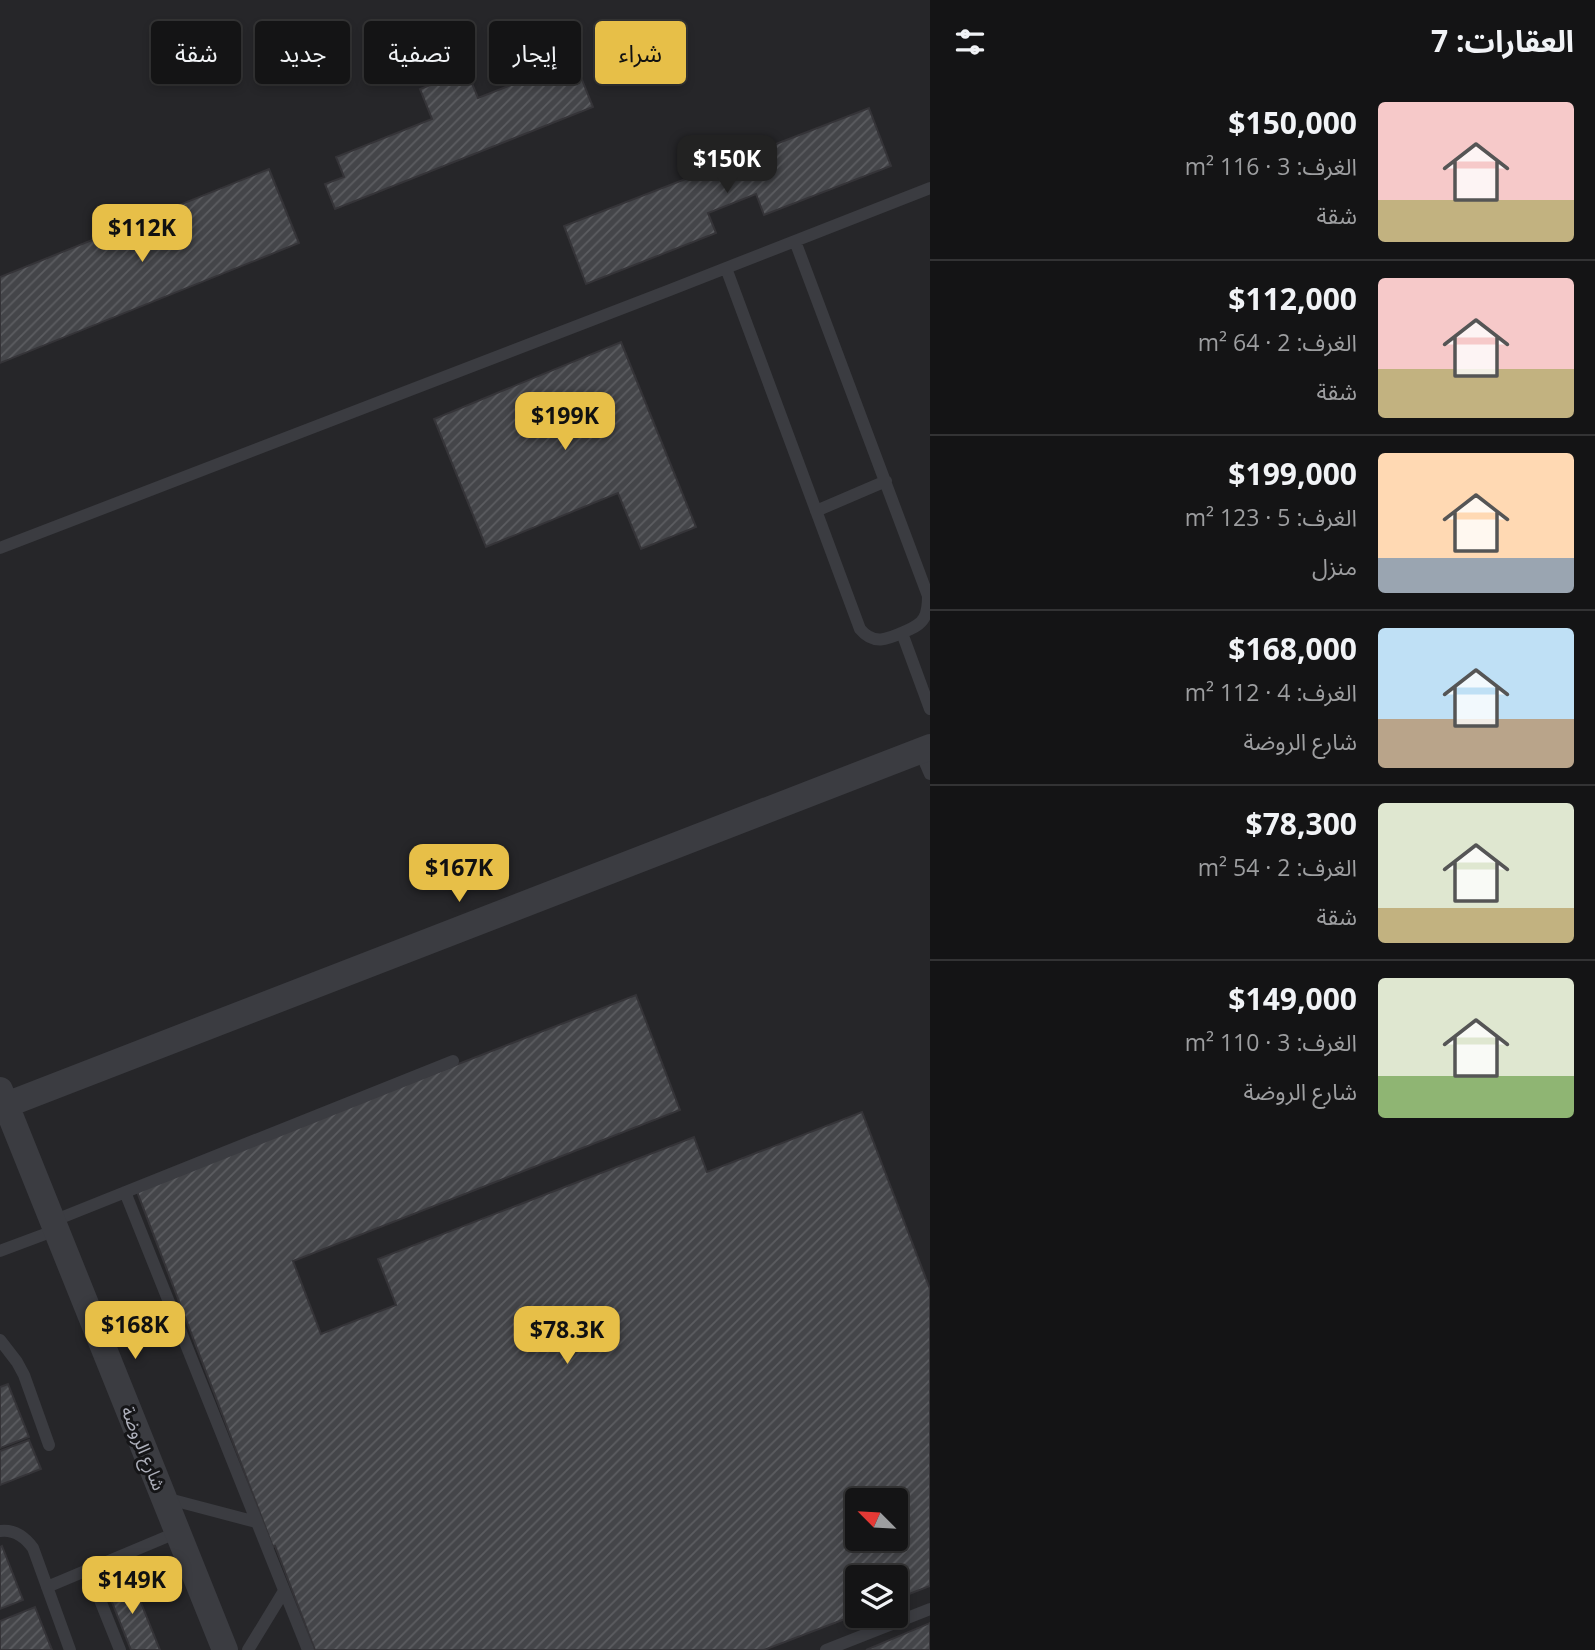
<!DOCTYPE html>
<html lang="ar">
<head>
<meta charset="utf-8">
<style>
  :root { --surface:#141415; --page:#1d1d1e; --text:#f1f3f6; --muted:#9d9ea0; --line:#333334; --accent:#e7bf48 }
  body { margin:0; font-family:"Open Sans","Noto Sans Arabic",sans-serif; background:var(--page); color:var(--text); direction:rtl; height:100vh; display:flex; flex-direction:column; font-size:26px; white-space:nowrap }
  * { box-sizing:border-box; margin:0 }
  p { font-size:23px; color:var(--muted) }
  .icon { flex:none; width:38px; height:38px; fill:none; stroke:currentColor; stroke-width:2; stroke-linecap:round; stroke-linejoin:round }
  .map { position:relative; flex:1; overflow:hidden; direction:ltr }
  .details { display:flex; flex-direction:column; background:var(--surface); width:665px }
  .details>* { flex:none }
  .hud { position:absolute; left:21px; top:21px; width:665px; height:63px; direction:rtl; display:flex; gap:14px }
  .needle { width:46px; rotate:294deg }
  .controls { position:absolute; left:845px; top:1488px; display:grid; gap:14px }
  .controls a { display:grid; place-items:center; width:63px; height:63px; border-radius:7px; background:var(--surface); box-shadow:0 4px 10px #0003,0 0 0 2px var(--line); font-size:35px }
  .price { position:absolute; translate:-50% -60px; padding:0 16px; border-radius:14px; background:var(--accent); color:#111; font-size:23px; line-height:46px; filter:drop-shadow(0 2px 4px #0008) }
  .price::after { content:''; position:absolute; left:50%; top:42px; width:21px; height:16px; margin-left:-10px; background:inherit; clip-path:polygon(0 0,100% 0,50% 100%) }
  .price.on { background:#222; color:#fff }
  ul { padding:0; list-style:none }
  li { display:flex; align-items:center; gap:21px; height:175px; padding:0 21px }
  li+li { border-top:2px solid var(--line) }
  li span { display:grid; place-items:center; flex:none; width:196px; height:140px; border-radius:7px; color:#555 }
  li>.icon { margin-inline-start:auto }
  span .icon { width:84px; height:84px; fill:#fffc; stroke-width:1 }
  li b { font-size:30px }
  h2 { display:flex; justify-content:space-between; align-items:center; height:84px; padding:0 21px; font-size:30px }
  .tag { padding:0 24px; border-radius:7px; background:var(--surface); box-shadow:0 4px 10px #0003,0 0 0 2px var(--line); font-size:24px; line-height:63px }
  .tag.on { background:var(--accent); color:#111 }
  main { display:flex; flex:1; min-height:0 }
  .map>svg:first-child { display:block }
  .built { fill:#262629; fill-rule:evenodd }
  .building { fill:url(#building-hatch); stroke:#353438; stroke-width:2; fill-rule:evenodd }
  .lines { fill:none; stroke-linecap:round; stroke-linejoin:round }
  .lane { stroke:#3b3c41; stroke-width:12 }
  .street { stroke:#3b3c41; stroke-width:26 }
  .labels { text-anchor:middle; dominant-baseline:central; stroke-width:6; stroke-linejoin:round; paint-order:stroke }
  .street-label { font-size:18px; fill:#aeb0bb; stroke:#151517 }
</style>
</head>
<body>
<main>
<section class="details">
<h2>العقارات: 7<svg class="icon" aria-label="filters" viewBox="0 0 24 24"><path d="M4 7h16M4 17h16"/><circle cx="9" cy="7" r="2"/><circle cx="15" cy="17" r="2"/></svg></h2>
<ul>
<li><span style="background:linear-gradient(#f6c9c9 70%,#c2b280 0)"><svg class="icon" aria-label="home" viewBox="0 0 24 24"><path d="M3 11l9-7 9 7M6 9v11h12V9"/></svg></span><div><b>$150,000</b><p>الغرف: 3 · 116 m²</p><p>شقة</p></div></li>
<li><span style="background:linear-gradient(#f6c9c9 65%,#c2b280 0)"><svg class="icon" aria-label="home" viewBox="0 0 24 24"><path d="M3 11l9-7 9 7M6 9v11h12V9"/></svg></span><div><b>$112,000</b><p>الغرف: 2 · 64 m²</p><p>شقة</p></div></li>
<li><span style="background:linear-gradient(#ffd9b3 75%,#9aa5b1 0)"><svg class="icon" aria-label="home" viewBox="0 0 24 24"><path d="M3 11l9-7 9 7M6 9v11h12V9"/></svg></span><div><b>$199,000</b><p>الغرف: 5 · 123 m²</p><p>منزل</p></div></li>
<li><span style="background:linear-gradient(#bfe0f5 65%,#b9a48a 0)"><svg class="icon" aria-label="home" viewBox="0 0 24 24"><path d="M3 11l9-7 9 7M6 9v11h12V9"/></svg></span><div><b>$168,000</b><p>الغرف: 4 · 112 m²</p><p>شارع الروضة</p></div></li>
<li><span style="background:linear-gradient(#dfe7d0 75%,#c2b280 0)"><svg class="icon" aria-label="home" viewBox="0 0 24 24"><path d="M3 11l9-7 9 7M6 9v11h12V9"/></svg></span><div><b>$78,300</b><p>الغرف: 2 · 54 m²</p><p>شقة</p></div></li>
<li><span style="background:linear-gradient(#dfe7d0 70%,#8fb573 0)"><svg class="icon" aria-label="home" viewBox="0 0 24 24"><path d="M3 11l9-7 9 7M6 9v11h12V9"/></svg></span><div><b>$149,000</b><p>الغرف: 3 · 110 m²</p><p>شارع الروضة</p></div></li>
</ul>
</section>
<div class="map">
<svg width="930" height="1650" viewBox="0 0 930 1650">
  <defs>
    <pattern id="building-hatch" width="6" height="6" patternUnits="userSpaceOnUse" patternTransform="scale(1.75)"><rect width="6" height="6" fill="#444549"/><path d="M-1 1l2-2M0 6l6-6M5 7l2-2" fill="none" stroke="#5c5d61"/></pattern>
  </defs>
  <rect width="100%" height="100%" fill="#1a1a1c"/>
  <path class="built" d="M0,0h930v1650h-930zM858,1500h38v38h-38zM858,1577h38v38h-38z"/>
  <path class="building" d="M574,60l19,47 -258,102 -10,-25 19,-7 -8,-20 96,-38 -12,-30 47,-18 11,27z
    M869,108l22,58 -127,49 -8,-21 -48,19 8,20 -130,51 -22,-58z
    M269,169l30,74 -299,120v-86z
    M621,342l75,185 -55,22 -23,-56 -132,54 -52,-128z
    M636,995l44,115 -387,151 28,73 75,-29 -18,-46 316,-122 13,35 155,-60 68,177v297l-34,13v-22h-38v37l-94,36h-449l-40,-104 -2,1 -137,-358zM858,1500h38v38h-38z
    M8,1384l21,53 -29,11v-61z
    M29,1440l12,29 -41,16v-34z
    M2,1546l21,54 -23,9v-62z
    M131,1578l29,72h-29l-25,-63z
    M35,1607l17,43h-52v-29z
    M930,1623v27h-64z"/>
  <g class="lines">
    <path class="lane" d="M726,268l134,361c14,17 28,10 46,2 7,-3 14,-6 18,-13 4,-7 4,-14 4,-22l-133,-355
      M816,511l70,-30
      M0,548l670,-258 260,-102
      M902,633l28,76
      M920,751l10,23
      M125,1192l183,458
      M53,1221l400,-160
      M0,1251l56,-21
      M0,1340l17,22 7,13 25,70
      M165,1498l91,24
      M0,1531c15,-2 25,6 33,17l37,102
      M88,1570l32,80
      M47,1587l131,-55
      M248,1650l36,-59
      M826,1650l104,-41"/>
    <path class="street" d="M0,1090l225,560
      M6,1105l924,-358"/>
  </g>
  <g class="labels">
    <g class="street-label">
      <text transform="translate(144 1448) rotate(68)">شارع الروضة</text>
    </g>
  </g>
</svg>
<div class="controls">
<a><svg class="needle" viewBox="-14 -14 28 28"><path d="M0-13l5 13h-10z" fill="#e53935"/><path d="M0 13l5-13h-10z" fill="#9d9ea0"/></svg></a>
<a><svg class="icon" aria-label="layers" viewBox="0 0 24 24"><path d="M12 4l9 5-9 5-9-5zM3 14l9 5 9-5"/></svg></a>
</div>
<b class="price on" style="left:727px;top:195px">$150K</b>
<b class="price" style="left:142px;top:264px">$112K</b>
<b class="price" style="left:565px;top:452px">$199K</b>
<b class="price" style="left:459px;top:904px">$167K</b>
<b class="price" style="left:135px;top:1361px">$168K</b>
<b class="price" style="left:567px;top:1366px">$78.3K</b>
<b class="price" style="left:132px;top:1616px">$149K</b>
<div class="hud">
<a class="tag on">شراء</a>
<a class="tag">إيجار</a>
<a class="tag">تصفية</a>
<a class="tag">جديد</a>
<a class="tag">شقة</a>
</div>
</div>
</main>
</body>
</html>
